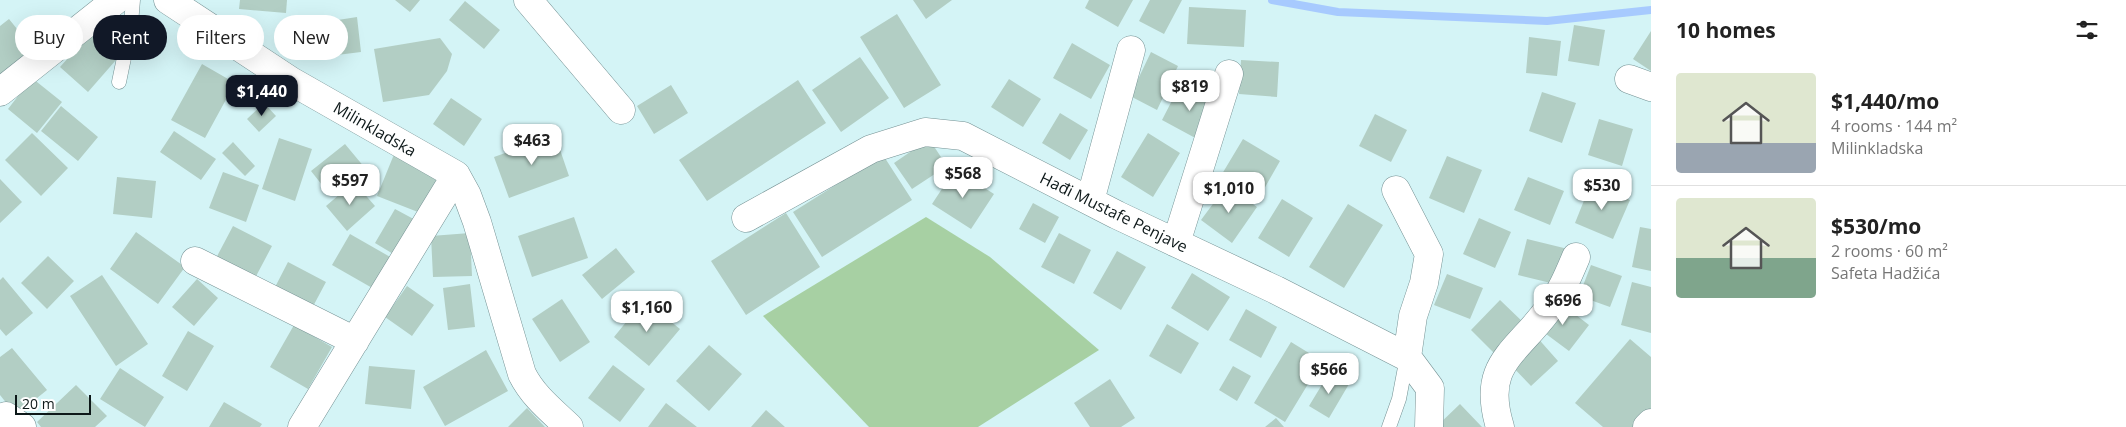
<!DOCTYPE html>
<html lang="en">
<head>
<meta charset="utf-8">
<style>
  :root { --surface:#fff; --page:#f2f2f2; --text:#222; --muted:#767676; --line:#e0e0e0; --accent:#111827 }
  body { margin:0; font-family:"Open Sans",sans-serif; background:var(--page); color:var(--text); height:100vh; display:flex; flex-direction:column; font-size:19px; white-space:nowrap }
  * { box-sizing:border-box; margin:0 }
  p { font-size:16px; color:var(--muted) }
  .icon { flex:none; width:28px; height:28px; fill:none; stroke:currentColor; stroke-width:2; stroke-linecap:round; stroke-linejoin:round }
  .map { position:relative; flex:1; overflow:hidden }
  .sheet { display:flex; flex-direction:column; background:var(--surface); width:475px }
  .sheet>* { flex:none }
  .guide { position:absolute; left:15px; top:15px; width:475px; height:45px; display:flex; gap:10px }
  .scale { position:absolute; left:15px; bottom:12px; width:76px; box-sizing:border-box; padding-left:5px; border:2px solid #0d1819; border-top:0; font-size:14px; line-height:18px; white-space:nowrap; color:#0d1819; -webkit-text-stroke:4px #fff; paint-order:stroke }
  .price { position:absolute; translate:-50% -42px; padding:0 11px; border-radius:10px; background:#fff; color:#222; font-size:16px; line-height:32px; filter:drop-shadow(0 1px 2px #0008) }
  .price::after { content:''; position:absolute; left:50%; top:30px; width:15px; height:11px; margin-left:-8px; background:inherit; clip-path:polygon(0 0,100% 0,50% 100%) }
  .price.on { background:var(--accent); color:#fff }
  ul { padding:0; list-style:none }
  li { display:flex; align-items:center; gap:15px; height:125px; padding:0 25px }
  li+li { border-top:1px solid var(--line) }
  li span { display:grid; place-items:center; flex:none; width:140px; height:100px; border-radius:5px; color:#555 }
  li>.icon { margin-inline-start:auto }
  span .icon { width:60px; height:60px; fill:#fffc; stroke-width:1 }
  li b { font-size:21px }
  h2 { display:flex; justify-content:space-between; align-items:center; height:60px; padding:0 25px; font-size:21px }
  .pill { padding:0 18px; border-radius:22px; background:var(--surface); box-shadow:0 5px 20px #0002; font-size:18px; line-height:45px }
  .pill.on { background:var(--accent); color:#fff }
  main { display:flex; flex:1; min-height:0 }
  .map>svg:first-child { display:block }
  .green { fill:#a7d0a3 }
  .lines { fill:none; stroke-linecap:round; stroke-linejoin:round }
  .stream { stroke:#a7cafe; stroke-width:8 }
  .building { fill:#b2cec4 }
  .lane-casing { stroke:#749193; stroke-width:15 }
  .street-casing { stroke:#749193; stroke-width:29 }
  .lane { stroke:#fff; stroke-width:14 }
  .street { stroke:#fff; stroke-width:28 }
  .labels { text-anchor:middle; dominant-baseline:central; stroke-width:4; stroke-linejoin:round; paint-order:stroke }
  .street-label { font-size:16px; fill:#0d1819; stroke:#fff }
</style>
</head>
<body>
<main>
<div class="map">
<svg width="1651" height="427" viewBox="0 0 1651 427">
  <rect width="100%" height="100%" fill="#d4f4f6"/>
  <path class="green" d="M926,217l64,40 109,93 -121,77h-109l-106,-111z"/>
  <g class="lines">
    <path class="stream" d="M1272,0l66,12 209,9 104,-11"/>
  </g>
  <path class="building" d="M240,0h47l-1,13 -47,-4z
    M395,0h25l-10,12z
    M913,0h39l-26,19z
    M1089,0h44l-15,27 -33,-19z
    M1150,0h32l-18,34 -25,-13z
    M465,1l35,29 -16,19 -35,-29z
    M1189,7l57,3 -2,37 -57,-3z
    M897,14l44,71 -37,23 -44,-71z
    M357,17l4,35 -32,4 -4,-34z
    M9,19l29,36 -38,24v-53z
    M1574,25l31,5 -6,36 -31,-5z
    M95,28l28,24 -35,40 -28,-25z
    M1651,31v40l-18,-12z
    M1529,37l32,4 -4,35 -31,-3z
    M440,38l12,16 -5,17 -18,24 -46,7 -9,-53z
    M1072,43l38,22 -19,34 -38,-21z
    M1151,52l27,14 -21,44 -27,-14z
    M860,57l29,41 -48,34 -29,-42z
    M1241,60l38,2 -2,35 -38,-3z
    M202,64l33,19 -30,55 -34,-18z
    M32,78l30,24 -25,31 -29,-24z
    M1009,79l32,20 -18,28 -32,-20z
    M798,80l28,43 -119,78 -28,-41z
    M671,85l17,28 -34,21 -17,-28z
    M1180,85l38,19 -19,36 -37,-20z
    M1542,92l34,11 -14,40 -33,-12z
    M451,98l31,21 -18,27 -31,-22z
    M264,103l12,13 -17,16 -12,-13z
    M61,106l37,31 -20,24 -37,-30z
    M1060,113l28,17 -18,30 -28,-17z
    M1375,114l32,16 -16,32 -32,-16z
    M1599,119l34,10 -11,37 -34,-11z
    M174,131l42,28 -15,21 -41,-28z
    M32,133l36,35 -27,28 -36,-36z
    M1148,133l32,20 -27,44 -32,-20z
    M555,135l14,41 -60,22 -15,-41z
    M279,138l33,11 -17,52 -33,-12z
    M929,139l18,27 -35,23 -18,-26z
    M1243,139l37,22 -20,35 -38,-22z
    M233,142l22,24 -10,10 -23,-23z
    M345,144l20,24 -35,27 -19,-24z
    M395,152l46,18 -18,44 -46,-18z
    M883,155l29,45 -90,57 -29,-45z
    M1447,156l35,14 -18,43 -35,-15z
    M955,169l39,25 -23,35 -39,-25z
    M223,172l36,13 -13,37 -37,-14z
    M117,177l39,4 -4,37 -39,-4z
    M1528,177l36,14 -14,34 -36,-15z
    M0,179l22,23 -22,21z
    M354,182l21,24 -28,25 -21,-25z
    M1591,183l39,17 -17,39 -38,-16z
    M1227,185l30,22 -25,36 -31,-23z
    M1282,199l31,19 -24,39 -31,-19z
    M1033,203l26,14 -14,26 -26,-14z
    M1348,204l35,21 -39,63 -35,-21z
    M395,209l26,14 -21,35 -25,-15z
    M786,213l34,54 -74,48 -35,-54z
    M574,217l14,41 -56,19 -14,-41z
    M1479,218l32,14 -16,36 -32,-14z
    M233,226l39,20 -19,36 -39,-20z
    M1640,227l11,2v42l-19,-4z
    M136,232l49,35 -27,37 -48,-35z
    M470,233l2,43 -39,1 -2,-41z
    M1059,233l32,17 -17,34 -33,-17z
    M350,234l42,24 -18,31 -42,-24z
    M1527,239l41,10 -9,36 -41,-10z
    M616,248l19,24 -33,27 -20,-24z
    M1117,251l29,16 -25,43 -28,-17z
    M48,256l26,25 -27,28 -26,-26z
    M288,262l38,20 -16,30 -38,-19z
    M1591,265l31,11 -12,31 -31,-11z
    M1192,273l38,24 -22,34 -37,-23z
    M1447,274l36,14 -13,31 -36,-14z
    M102,275l46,69 -32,22 -46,-70z
    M3,277l30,36 -27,23 -6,-7v-49z
    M197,279l21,19 -24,28 -22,-19z
    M1632,282l19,5v46l-30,-8z
    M470,284l5,43 -27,3 -5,-42z
    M407,286l27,19 -22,31 -27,-19z
    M562,299l28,43 -30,20 -28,-43z
    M644,300l36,29 -31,37 -35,-29z
    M1500,300l27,26 -30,30 -26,-26z
    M1558,301l31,24 -20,26 -31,-23z
    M1246,309l31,18 -16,31 -32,-18z
    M1167,324l32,19 -18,31 -32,-18z
    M294,325l38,22 -24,42 -38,-22z
    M188,331l26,15 -27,45 -25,-15z
    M1535,335l23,26 -27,25 -24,-25z
    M1630,339l21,18v51l-16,19h-32l-28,-24z
    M1291,342l31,19 -37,61 -31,-19z
    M709,345l33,29 -33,37 -33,-30z
    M12,348l35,42 -31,25 -16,-20v-38z
    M486,350l22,41 -63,35 -22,-39z
    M613,365l32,24 -25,33 -32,-24z
    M369,366l46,4 -4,39 -46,-5z
    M1233,366l18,10 -14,25 -18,-11z
    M120,368l44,29 -19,30 -45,-28z
    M1329,373l20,11 -20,34 -20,-12z
    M1110,379l25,39 -14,9h-31l-16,-24z
    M76,385l31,31 -12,11h-54l-4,-5z
    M224,402l38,22 -2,3h-51z
    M666,403l31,24h-49z
    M1460,404l22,23h-46z
    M527,408l18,19h-37z
    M766,410l19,17h-34z
    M1276,418l8,9h-19z"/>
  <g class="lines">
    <defs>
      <path id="lane" d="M119,82l12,-58 2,-24
        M1389,427l10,-28 8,-42"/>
      <path id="street" d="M168,0l123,81 165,94 11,20 10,27 45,152c11,22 29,36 47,53
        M528,0l93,110
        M1629,79l22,8
        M0,92l116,-92
        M1396,190l33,64 -5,29 -11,33 -6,41
        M1090,201l41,-151
        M746,218l125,-69 54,-17 38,4 154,79 159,75 131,67 23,31 -1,39
        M1176,243l53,-169
        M195,261l160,80
        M6,416l16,11
        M302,427l154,-252
        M1500,427c-19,-62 14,-72 47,-116 13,-16 21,-35 29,-54
        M1647,427l4,-4"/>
    </defs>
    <use href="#lane" class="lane-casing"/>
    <use href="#street" class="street-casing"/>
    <use href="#lane" class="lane"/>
    <use href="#street" class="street"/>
  </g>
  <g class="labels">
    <g class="street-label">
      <text transform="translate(375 129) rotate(30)">Milinkladska</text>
      <text transform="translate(1114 212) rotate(26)">Hađi Mustafe Penjave</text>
    </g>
  </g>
</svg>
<div class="scale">20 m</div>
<b class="price" style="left:1190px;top:112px">$819</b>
<b class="price on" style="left:262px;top:117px">$1,440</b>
<b class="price" style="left:532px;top:166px">$463</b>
<b class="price" style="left:963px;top:199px">$568</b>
<b class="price" style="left:350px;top:206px">$597</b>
<b class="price" style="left:1602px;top:211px">$530</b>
<b class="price" style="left:1229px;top:214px">$1,010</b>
<b class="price" style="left:1563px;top:326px">$696</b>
<b class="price" style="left:647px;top:333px">$1,160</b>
<b class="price" style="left:1329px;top:395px">$566</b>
<div class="guide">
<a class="pill">Buy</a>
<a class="pill on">Rent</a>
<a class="pill">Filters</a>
<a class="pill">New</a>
</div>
</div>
<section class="sheet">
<h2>10 homes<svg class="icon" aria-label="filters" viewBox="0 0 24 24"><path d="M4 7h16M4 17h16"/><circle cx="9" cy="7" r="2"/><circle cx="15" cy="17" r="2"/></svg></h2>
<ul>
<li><span style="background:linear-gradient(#dfe7d0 70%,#9aa5b1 0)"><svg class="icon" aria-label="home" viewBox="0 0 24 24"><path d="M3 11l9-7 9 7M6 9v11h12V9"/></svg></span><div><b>$1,440/mo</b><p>4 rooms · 144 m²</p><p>Milinkladska</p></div></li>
<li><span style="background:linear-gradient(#dfe7d0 60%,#7fa58c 0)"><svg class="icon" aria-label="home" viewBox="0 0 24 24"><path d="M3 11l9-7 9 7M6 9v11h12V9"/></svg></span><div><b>$530/mo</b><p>2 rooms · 60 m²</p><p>Safeta Hadžića</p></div></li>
</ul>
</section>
</main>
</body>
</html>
